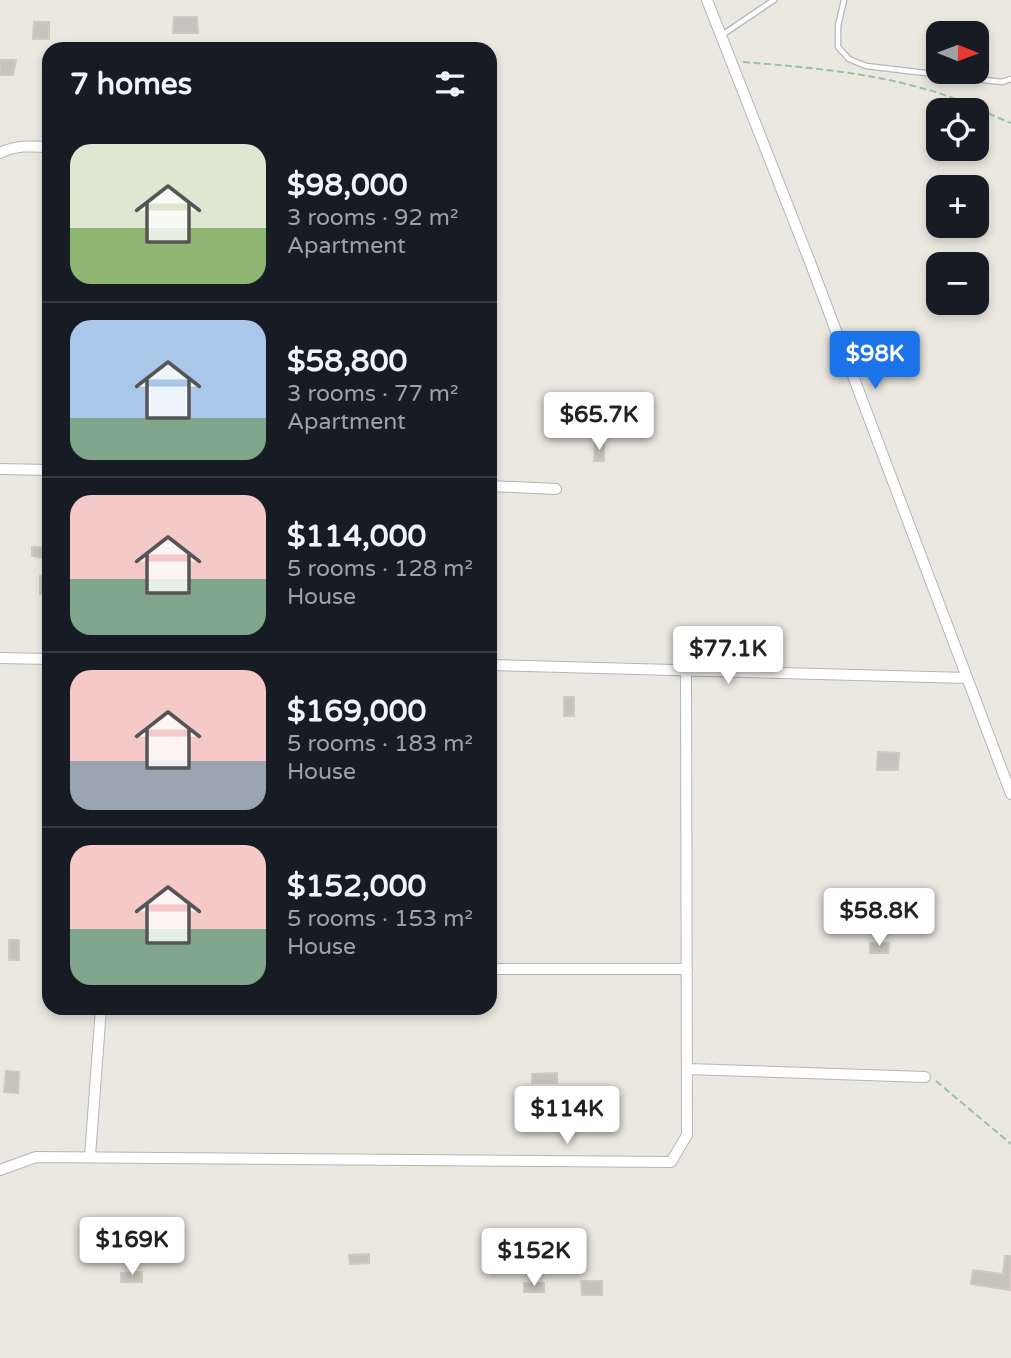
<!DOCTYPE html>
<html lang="en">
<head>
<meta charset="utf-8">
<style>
  :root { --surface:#171b24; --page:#20242c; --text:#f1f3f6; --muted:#9ea1a6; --line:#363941; --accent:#1a73e8 }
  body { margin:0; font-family:"Varela Round",sans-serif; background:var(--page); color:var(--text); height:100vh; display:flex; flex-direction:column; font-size:26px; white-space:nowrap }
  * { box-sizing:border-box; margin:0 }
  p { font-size:23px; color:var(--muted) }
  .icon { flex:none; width:38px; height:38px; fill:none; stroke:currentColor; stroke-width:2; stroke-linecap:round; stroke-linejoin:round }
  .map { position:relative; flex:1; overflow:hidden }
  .side { position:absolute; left:42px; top:42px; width:455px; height:973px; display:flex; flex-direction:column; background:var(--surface); border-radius:21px; box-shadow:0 4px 10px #0003 }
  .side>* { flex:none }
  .needle { width:46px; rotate:91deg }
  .controls { position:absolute; left:926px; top:21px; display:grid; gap:14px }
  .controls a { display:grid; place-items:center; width:63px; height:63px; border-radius:14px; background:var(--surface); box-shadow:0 4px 10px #0003; font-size:35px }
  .price { position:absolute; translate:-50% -60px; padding:0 16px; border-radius:7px; background:#fff; color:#222; font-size:23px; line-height:46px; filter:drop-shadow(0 2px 4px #0008) }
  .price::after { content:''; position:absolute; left:50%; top:42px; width:21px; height:16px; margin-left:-10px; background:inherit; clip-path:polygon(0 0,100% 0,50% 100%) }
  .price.on { background:var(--accent); color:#fff }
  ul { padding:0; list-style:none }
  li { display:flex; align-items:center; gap:21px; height:175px; padding:0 28px }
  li+li { border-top:2px solid var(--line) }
  li span { display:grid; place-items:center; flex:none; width:196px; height:140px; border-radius:21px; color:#555 }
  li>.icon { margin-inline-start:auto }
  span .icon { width:84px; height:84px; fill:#fffc; stroke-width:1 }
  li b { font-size:30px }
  h2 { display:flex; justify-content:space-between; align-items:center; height:84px; padding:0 28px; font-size:30px }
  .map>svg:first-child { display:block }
  .building { fill:#c6c3bd; stroke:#cfcabf; stroke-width:2 }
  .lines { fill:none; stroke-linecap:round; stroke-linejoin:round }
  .service-casing { stroke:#b3b6ba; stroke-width:7 }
  .minor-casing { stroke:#b3b6ba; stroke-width:12 }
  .path { stroke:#98c1a4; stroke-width:2; stroke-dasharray:7 3.5; stroke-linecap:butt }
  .service { stroke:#fff; stroke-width:4.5 }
  .minor { stroke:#fff; stroke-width:10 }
</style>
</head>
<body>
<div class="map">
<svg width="1011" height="1358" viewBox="0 0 1011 1358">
  <rect width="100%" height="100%" fill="#ebe8e0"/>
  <path class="building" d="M174,17h23l1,16h-25z
    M34,22h15v17h-16z
    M0,60h16l-3,15h-13z
    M595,442l9,1v18h-10z
    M32,547l17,1v11l-17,-3z
    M40,576h9v19l-9,-1z
    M564,697h10v19h-10z
    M878,752l21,1 -1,17h-21z
    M9,940h10v20h-10z
    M870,943h19l-1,10h-18z
    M6,1071l13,1 -1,21 -14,-1z
    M557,1073v10h-25v-9z
    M369,1254v9l-19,1 -1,-9z
    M1005,1256h6l-1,34 -39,-6 2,-14 30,4z
    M142,1272v10h-21v-9z
    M581,1281h21v14h-20z
    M524,1283h20v9h-20z"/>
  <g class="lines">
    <defs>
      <path id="service" d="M844,0l-6,26v21l11,12 17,7 136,16 9,-3
        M722,35l52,-35"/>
      <path id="minor" d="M707,0l103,262 201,532
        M0,153c15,-8 32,-7 49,-6
        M0,469l49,1
        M490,486l66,3
        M0,658l49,1
        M490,665l477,13
        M490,969h197
        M688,1069l237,8
        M90,1156l11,-148
        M0,1170l36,-13 635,5 16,-27 -1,-466"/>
    </defs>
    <use href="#service" class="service-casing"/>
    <use href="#minor" class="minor-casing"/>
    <path class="path" d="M743,62c61,5 123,10 182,27 29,7 58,23 86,34
      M936,1081l75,63"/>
    <use href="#service" class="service"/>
    <use href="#minor" class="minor"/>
  </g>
</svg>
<div class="controls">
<a><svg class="needle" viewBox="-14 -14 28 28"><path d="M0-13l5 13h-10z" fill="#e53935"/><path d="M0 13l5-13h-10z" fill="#9ea1a6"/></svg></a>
<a><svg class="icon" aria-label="locate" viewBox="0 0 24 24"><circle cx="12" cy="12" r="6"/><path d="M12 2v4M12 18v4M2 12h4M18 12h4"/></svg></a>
<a>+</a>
<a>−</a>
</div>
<b class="price on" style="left:875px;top:391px">$98K</b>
<b class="price" style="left:599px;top:452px">$65.7K</b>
<b class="price" style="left:728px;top:686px">$77.1K</b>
<b class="price" style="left:879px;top:948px">$58.8K</b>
<b class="price" style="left:567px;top:1146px">$114K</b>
<b class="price" style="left:132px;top:1277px">$169K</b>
<b class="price" style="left:534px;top:1288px">$152K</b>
<section class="side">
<h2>7 homes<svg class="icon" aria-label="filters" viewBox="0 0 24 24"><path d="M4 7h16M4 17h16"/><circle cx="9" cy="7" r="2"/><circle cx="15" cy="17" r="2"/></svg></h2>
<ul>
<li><span style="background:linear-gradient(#dfe7d0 60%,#8fb573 0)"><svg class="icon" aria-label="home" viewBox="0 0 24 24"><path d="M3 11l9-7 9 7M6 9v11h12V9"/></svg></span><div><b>$98,000</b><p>3 rooms · 92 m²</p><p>Apartment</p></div></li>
<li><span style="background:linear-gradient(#a9c7e8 70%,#7fa58c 0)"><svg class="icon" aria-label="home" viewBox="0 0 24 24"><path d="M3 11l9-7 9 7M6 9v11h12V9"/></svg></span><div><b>$58,800</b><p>3 rooms · 77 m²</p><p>Apartment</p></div></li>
<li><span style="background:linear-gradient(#f6c9c9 60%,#7fa58c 0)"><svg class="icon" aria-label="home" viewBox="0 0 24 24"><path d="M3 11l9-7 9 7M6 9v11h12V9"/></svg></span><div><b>$114,000</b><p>5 rooms · 128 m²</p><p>House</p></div></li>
<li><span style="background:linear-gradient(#f6c9c9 65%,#9aa5b1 0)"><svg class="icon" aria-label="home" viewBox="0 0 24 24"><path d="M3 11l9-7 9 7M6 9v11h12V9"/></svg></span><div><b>$169,000</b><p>5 rooms · 183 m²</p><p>House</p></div></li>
<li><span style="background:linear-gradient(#f6c9c9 60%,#7fa58c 0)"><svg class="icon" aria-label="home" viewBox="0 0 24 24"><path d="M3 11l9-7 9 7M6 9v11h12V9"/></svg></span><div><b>$152,000</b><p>5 rooms · 153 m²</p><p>House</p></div></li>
</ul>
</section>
</div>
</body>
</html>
